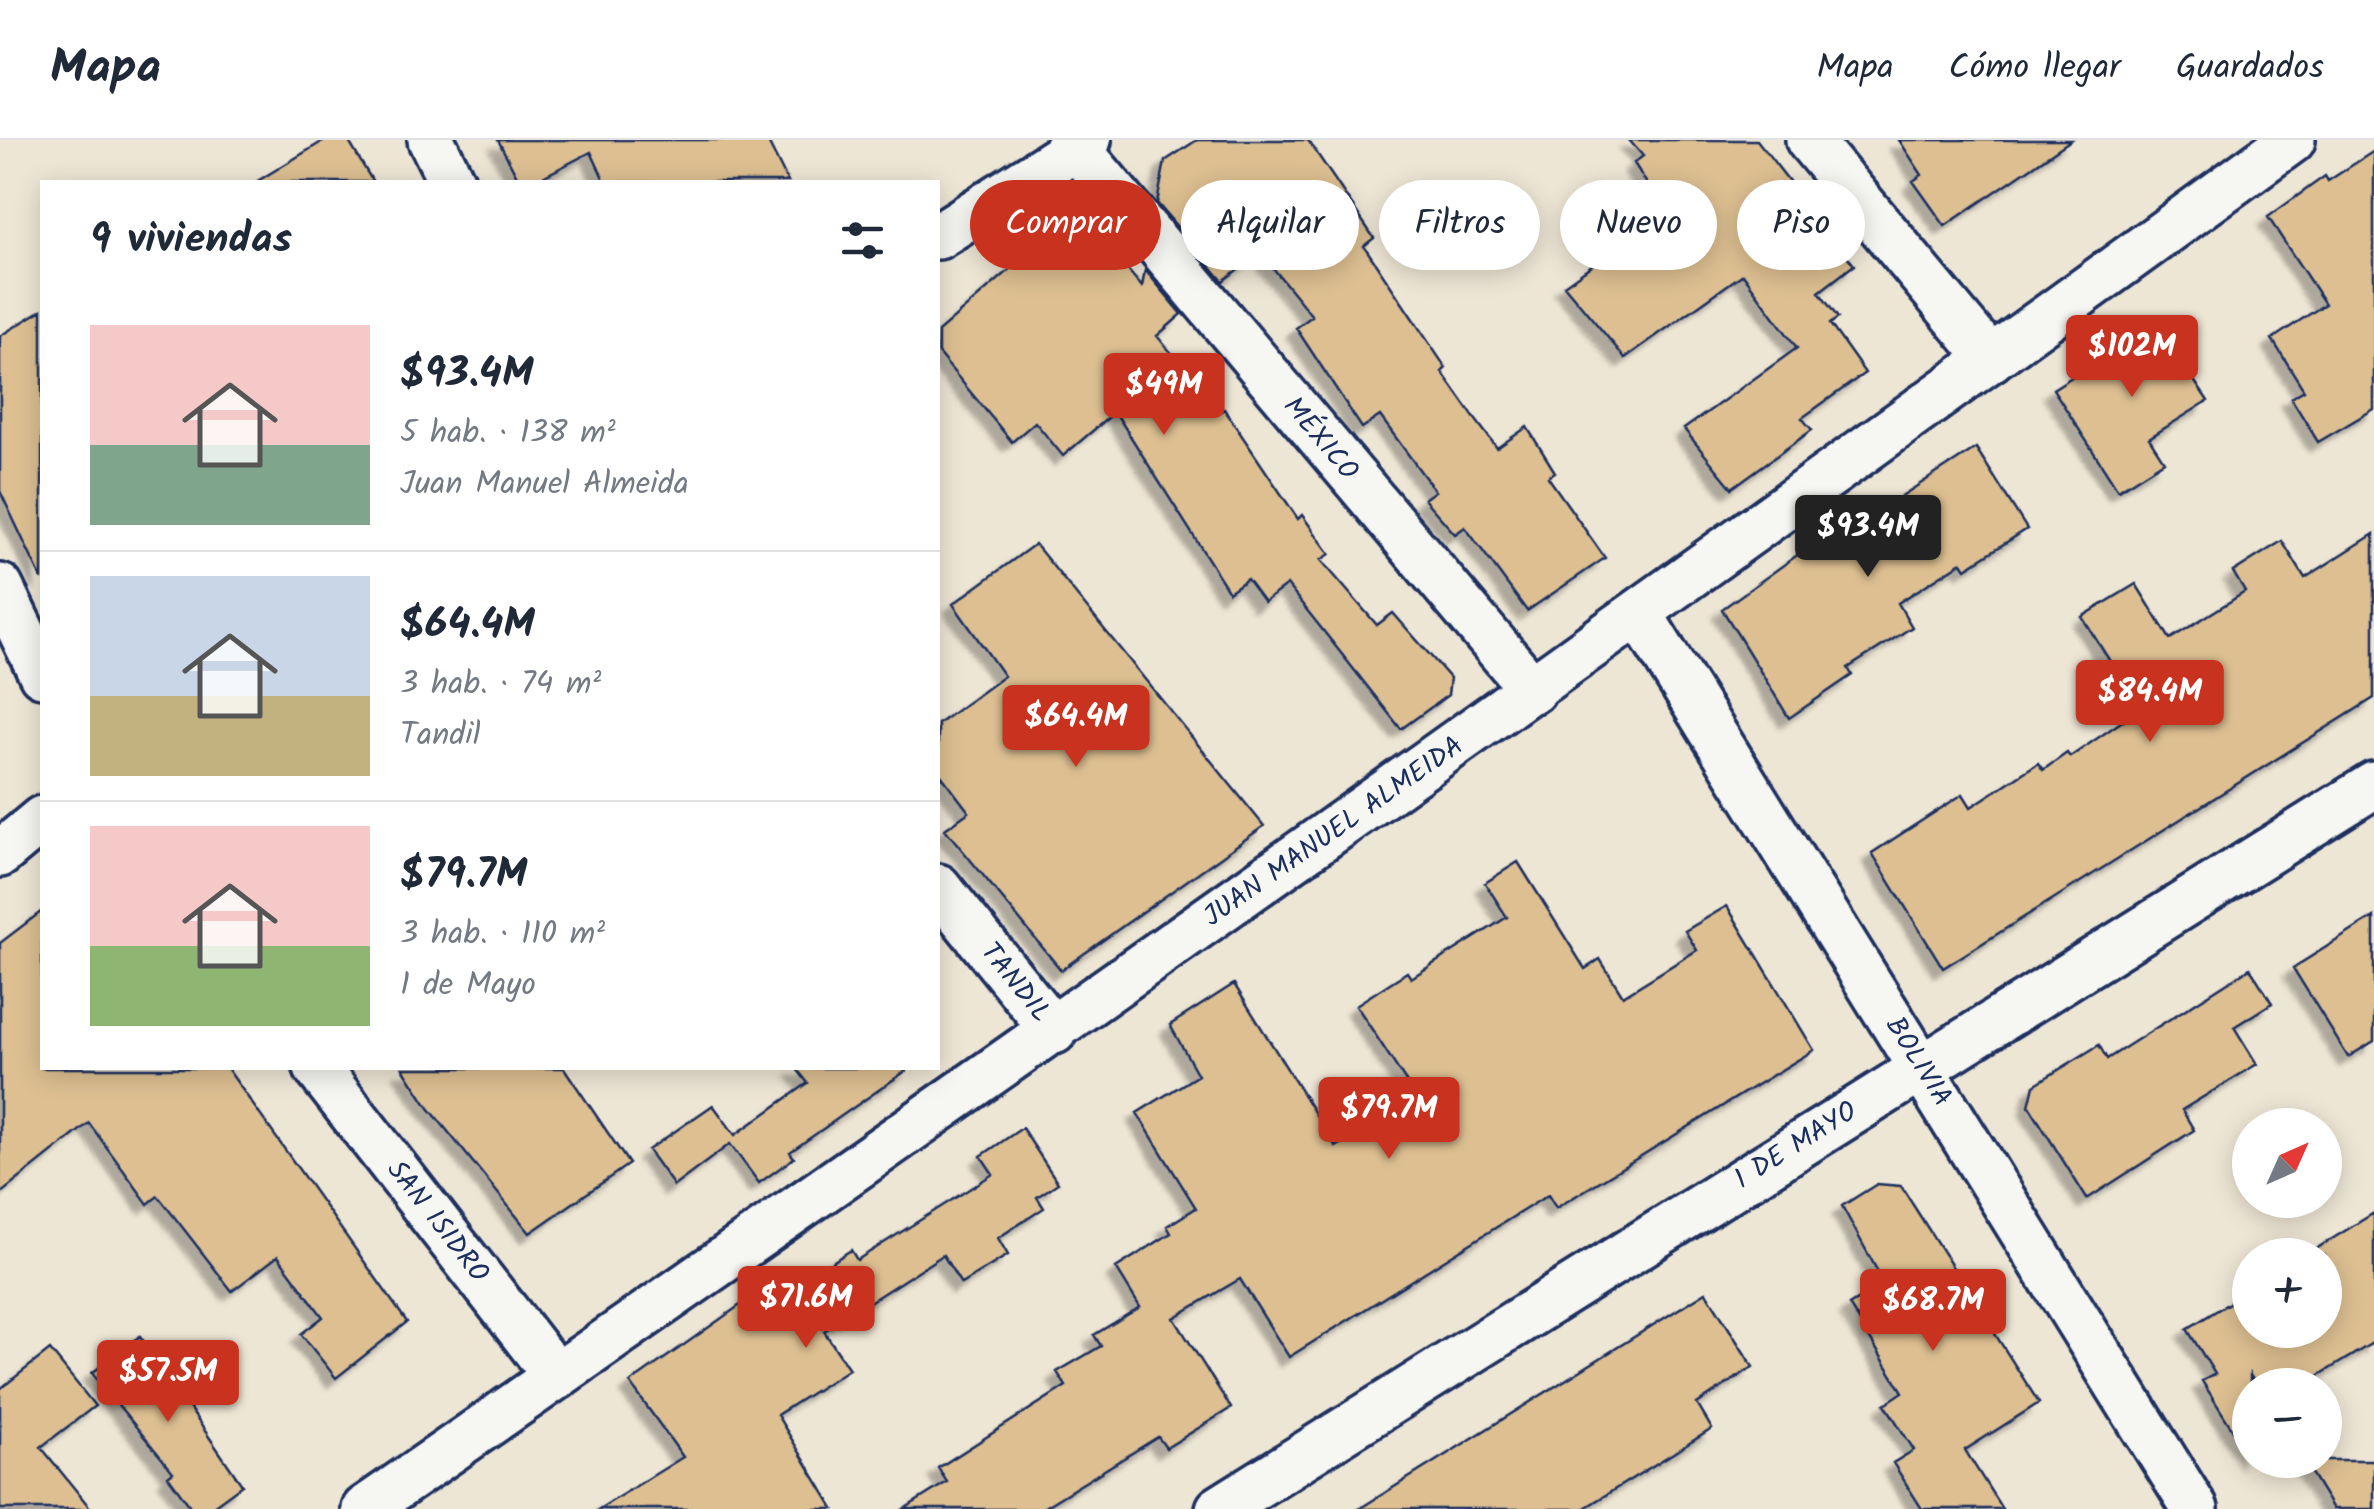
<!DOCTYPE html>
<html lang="es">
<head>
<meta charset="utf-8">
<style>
  :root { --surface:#fff; --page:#f2f2f3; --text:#1f2937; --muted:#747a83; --line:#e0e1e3; --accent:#c8321e }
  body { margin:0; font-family:Kalam,sans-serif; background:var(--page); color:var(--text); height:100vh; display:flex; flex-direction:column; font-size:38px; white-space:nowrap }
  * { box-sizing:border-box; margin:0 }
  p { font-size:32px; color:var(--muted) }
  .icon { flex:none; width:55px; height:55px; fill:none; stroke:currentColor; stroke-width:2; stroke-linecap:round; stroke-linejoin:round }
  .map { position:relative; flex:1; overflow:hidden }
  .drawer { position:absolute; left:40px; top:40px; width:900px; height:890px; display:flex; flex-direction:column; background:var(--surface); border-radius:0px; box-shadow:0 5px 25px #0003 }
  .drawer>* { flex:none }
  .banner { position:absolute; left:970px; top:40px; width:950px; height:90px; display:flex; gap:20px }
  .needle { width:65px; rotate:45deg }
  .fabs { position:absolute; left:2232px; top:968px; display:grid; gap:20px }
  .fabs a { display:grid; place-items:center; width:110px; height:110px; border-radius:50%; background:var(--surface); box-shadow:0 5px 25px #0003; font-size:50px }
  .price { position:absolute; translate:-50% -85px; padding:0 22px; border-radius:10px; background:var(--accent); color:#fff; font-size:32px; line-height:65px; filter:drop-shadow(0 2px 5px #0008) }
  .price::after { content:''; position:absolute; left:50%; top:60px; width:30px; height:22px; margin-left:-15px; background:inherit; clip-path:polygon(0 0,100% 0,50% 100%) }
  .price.active { background:#222; color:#fff }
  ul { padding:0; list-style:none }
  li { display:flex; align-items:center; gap:30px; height:250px; padding:0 50px }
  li+li { border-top:2px solid var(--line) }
  li span { display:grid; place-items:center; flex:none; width:280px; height:200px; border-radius:0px; color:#555 }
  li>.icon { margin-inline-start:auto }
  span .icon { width:120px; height:120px; fill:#fffc; stroke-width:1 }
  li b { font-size:42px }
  h2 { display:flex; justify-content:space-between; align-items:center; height:120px; padding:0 50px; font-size:42px }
  .chip { padding:0 35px; border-radius:45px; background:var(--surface); box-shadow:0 5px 25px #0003; font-size:35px; line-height:90px }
  .chip.active { background:var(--accent); color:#fff }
  header { display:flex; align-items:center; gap:60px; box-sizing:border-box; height:140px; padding:0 50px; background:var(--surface); border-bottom:2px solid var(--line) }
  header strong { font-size:48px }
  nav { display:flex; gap:55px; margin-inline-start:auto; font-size:35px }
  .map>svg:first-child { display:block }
  .building { fill:#ddbf91; stroke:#1b2f5e; stroke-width:2.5; filter:url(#shadow) }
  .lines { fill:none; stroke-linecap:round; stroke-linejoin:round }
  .minor-casing { stroke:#1b2f5e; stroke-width:52 }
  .minor { stroke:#f6f6f2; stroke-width:45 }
  .labels { text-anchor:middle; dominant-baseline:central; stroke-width:8; stroke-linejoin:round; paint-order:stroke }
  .street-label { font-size:28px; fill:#1b2f5e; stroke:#f6f6f2 }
</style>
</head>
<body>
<header>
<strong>Mapa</strong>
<nav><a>Mapa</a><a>Cómo llegar</a><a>Guardados</a></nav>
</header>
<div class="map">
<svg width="2374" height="1369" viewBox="0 0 2374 1369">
  <defs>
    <filter id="shadow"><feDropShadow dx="-9" dy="9" stdDeviation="2.5" flood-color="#0004"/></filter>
  </defs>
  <rect width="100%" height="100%" fill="#eee6d5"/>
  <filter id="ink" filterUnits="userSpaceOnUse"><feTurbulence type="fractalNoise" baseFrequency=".01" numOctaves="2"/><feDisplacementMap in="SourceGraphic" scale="20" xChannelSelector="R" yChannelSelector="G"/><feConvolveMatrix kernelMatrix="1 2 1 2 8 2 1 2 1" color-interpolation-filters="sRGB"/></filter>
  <g filter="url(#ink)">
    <path class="building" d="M325,0h23l25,42h-117z
      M498,0h269l21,42h-183l-14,-30 -58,30h-13z
      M1197,0h111l66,98 -10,8 82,122 -4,4 31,44 24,32 30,-21 28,45 -7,5 57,81 -78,53 -62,-84 -10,7 -31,-35 11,-8 -55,-75 -18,12 -66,-100 16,-12 -52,-64 -37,29 -66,-78 8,-42z
      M1629,0h128l97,125 -35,27 19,26 -8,6 35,49 -63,45 10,12 -80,58 -48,-59 113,-81 -54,-74 -118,84 -61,-73 101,-72 -31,-50 9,-7z
      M1899,0h172l-126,86 -32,-45 9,-6z
      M2374,11v258l-56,33 -27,-44 13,-8 -32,-51 53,-35 -57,-87 57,-41 3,5z
      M1091,86l51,61 3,-17 37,44 -25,22 64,75 3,-2 74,110 4,-4 28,39 -9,6 56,65 16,-12 57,65 -2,17 -47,34 -114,-144 -23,17 -17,-23 -18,13 -114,-180 -52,44 -28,-34 -23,20 -74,-89v-21l83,-72 46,-29z
      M42,170v270l-42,-89v-155z
      M2140,183l9,15 20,-14 26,41 -8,5 21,31 -59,37 15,23 -46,29 -65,-101 47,-30 -5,-7z
      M1976,308l51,81 -61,39 -4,-6 -64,41 14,24 -64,41 4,7 -63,43 -67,-109 144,-103 6,9z
      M2374,394v164l-431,270 -71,-115 91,-59 8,13 67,-44 5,7 24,-17 3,4 70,-48 -58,-92 54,-33 34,55 75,-47 -12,-20 49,-31 23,37z
      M1035,404l229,282 -203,144 -116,-141 24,-17 -31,-41v-47l66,-48 -51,-72z
      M1518,722l67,107 15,-10 23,37 74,-46 -12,-19 42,-25 87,144 -258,158 -8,-13 -259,162 -49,-78 -66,39 57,90 -65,40 -8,-11 -117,72h-137l43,-27 -9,-14 128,-82 -9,-14 44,-26 -7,-11 46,-28 -24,-39 55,-35 -4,-7 29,-18 -59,-95 61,-38 -28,-50 64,-41 102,163 80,-50 -60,-92 51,-33 4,6 96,-61 -22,-34z
      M42,771v157h185l180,254 -71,56 -35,-44 22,-17 -45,-61 -46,35 -74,-95 -10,8 -59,-81 -89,71v-251z
      M2374,777v124l-26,16 -55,-89z
      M2250,828l22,35 -38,24 23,37 -75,46 12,20 -107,69 -58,-93 5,-21 65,-40 8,14z
      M403,928h161l65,96 -99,69 -101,-125z
      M796,928h114l-120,84 4,6 -35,25 -29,-39 -56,42 -26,-36 65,-45 22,30 73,-52z
      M1022,988l36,55 -21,14 7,11 -46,30 10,17 -47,29 -18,-29 -119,76 25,38 -72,46 57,94h-235l84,-52 -53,-74 157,-111 8,14 56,-36 6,10 136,-86 -12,-18z
      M1877,1044l24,2 138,217 -74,47 37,59h-80l-29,-46 21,-13 -29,-46 18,-12 -54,-87 35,-22 -42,-77z
      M2374,1073v129l-71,43h-47l-6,-10v82l-48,-76 13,-7 -28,-45 63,-39v40h75v-75h-19z
      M1706,1152l47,75 -56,37 15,25 -129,80h-224z
      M140,1196l102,149 -33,24h-17l-24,-33 5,-4 -81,-99z
      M50,1210l45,56 -54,41 50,62h-91v-120z
      M2303,1320h71v49h-41z"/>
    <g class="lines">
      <defs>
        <path id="minor" d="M431,0l21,42
          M1070,0l463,550
          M1809,0l182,219
          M938,96l150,-96
          M0,447l42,87
          M1640,475l555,894
          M0,714l42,-35
          M938,747l116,144
          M317,928l240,309
          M365,1369c649,-448 1290,-905 1927,-1369
          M1219,1369l1155,-724"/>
      </defs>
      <use href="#minor" class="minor-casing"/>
      <use href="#minor" class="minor"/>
    </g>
  </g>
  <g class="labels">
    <g class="street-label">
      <text transform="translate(1320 299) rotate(50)">MÉXICO</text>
      <text transform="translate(1334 692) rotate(-35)">JUAN MANUEL ALMEIDA</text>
      <text transform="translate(1015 843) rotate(51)">TANDIL</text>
      <text transform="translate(1918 922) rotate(58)">BOLIVIA</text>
      <text transform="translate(1796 1006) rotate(-32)">1 DE MAYO</text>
      <text transform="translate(437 1082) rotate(52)">SAN ISIDRO</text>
    </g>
  </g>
</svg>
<div class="fabs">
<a><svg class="needle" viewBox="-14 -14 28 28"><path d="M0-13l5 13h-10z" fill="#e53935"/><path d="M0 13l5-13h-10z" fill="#747a83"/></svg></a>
<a>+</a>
<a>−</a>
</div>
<b class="price" style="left:2132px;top:260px">$102M</b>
<b class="price" style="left:1164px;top:298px">$49M</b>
<b class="price active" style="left:1868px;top:440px">$93.4M</b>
<b class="price" style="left:2150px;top:605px">$84.4M</b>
<b class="price" style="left:1076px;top:630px">$64.4M</b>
<b class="price" style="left:1389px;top:1022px">$79.7M</b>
<b class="price" style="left:806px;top:1211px">$71.6M</b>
<b class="price" style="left:1933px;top:1214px">$68.7M</b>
<b class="price" style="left:168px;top:1285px">$57.5M</b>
<div class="banner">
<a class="chip active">Comprar</a>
<a class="chip">Alquilar</a>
<a class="chip">Filtros</a>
<a class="chip">Nuevo</a>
<a class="chip">Piso</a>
</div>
<section class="drawer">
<h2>9 viviendas<svg class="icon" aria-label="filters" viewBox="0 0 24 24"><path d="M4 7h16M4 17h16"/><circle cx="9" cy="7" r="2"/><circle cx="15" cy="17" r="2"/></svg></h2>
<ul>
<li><span style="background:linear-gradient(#f6c9c9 60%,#7fa58c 0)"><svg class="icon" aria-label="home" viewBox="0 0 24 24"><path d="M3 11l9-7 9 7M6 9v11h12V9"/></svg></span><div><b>$93.4M</b><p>5 hab. · 138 m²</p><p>Juan Manuel Almeida</p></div></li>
<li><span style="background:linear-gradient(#c9d6e8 60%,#c2b280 0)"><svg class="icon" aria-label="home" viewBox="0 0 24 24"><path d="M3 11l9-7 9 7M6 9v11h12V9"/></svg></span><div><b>$64.4M</b><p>3 hab. · 74 m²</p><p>Tandil</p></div></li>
<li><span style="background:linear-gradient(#f6c9c9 60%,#8fb573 0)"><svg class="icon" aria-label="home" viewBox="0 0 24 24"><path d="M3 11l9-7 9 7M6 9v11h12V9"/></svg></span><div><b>$79.7M</b><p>3 hab. · 110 m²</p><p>1 de Mayo</p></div></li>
</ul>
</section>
</div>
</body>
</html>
